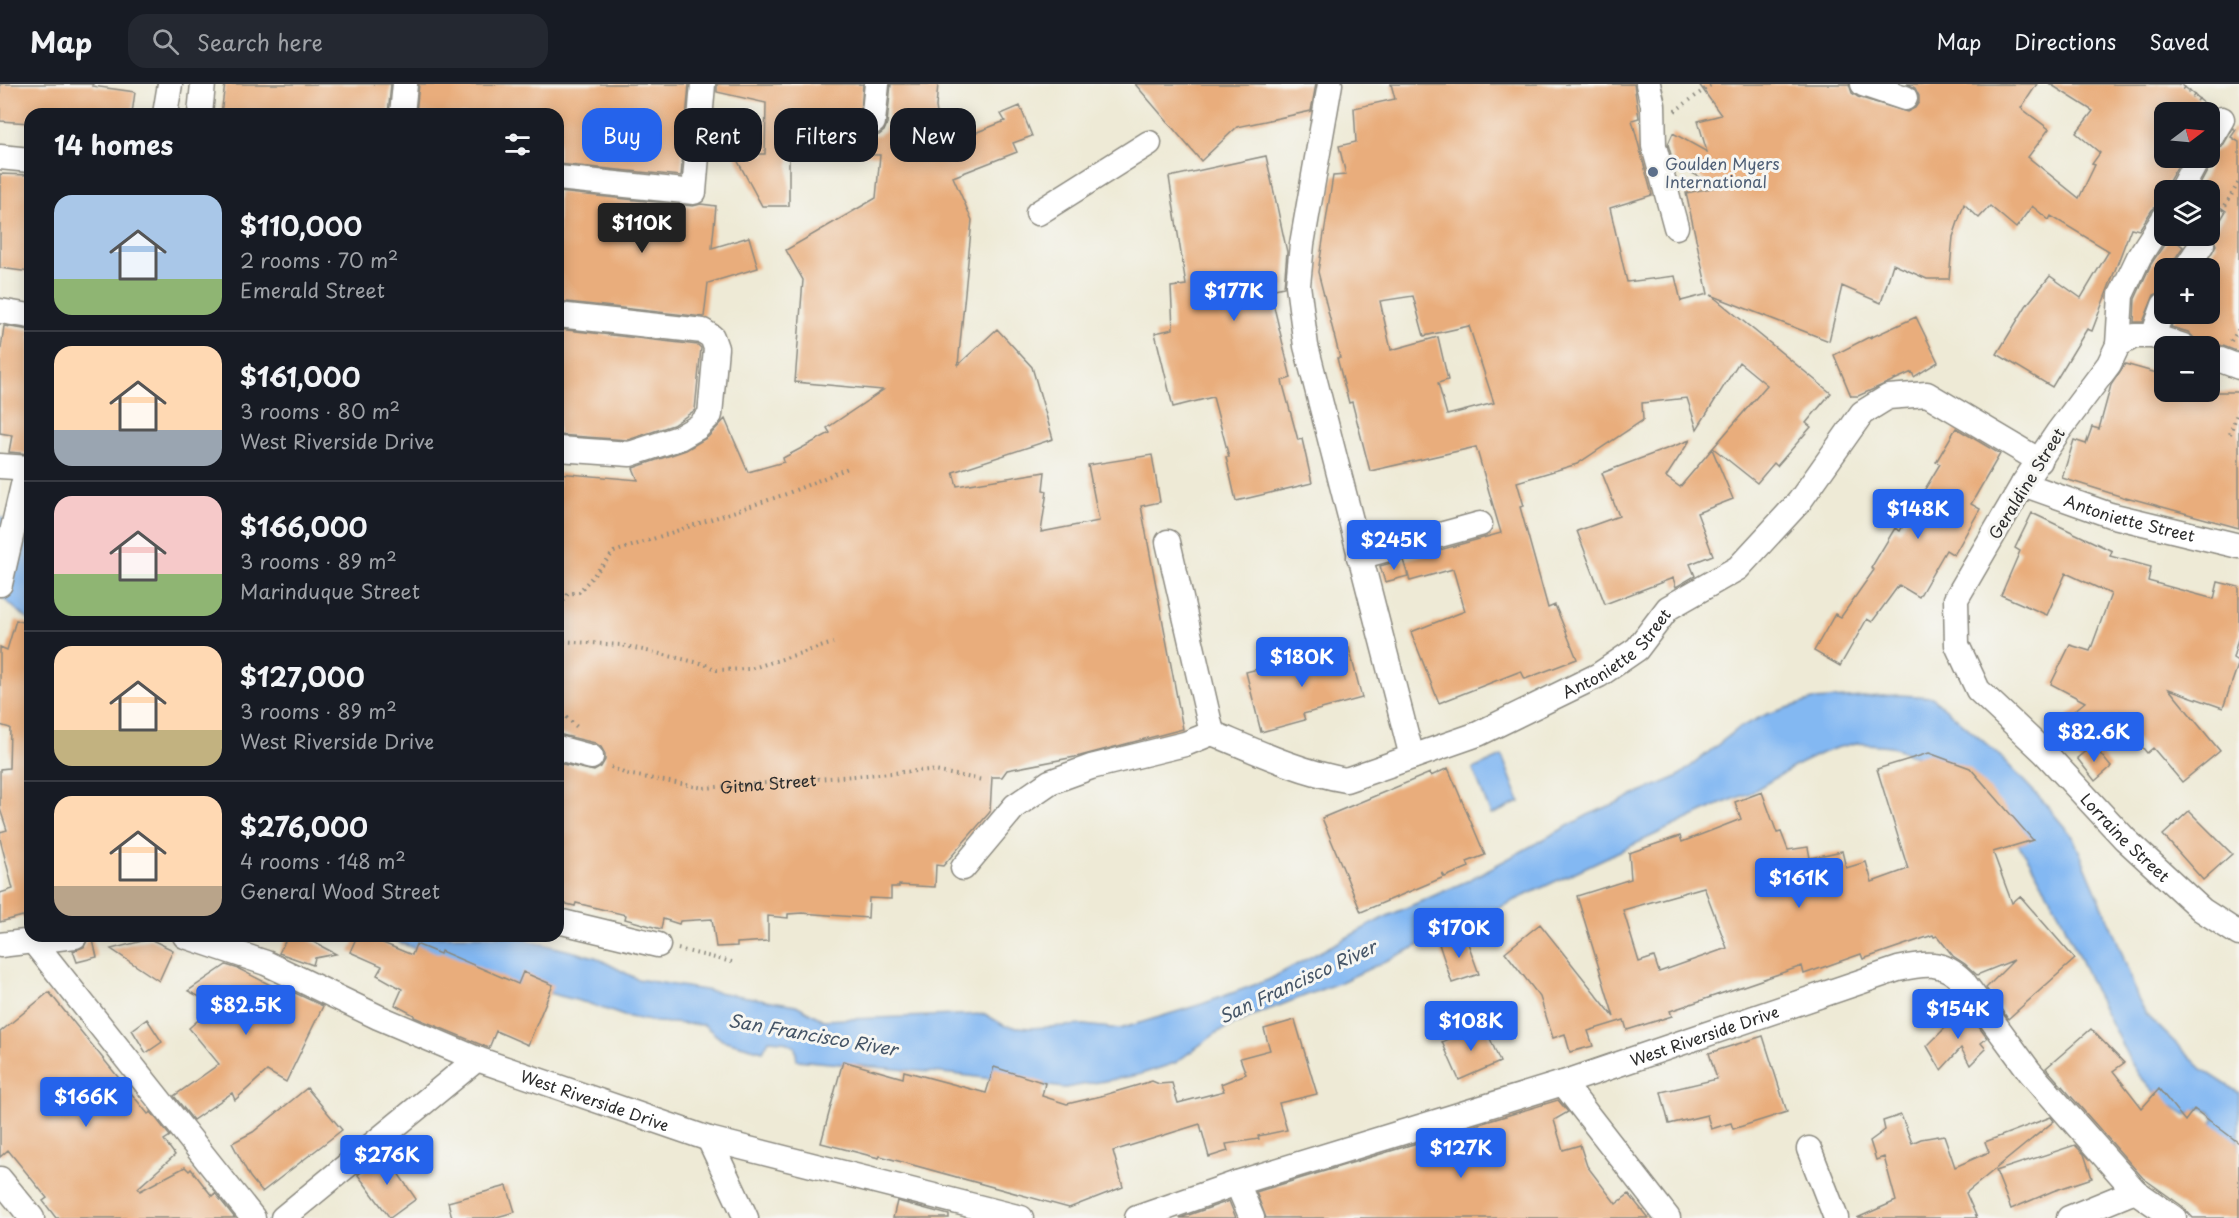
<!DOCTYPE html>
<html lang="en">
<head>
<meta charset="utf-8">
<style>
  :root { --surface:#171b24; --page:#242831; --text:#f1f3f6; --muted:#9ea1a6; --line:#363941; --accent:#2563eb }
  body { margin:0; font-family:"Playpen Sans",sans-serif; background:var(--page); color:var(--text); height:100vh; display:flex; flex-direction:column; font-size:22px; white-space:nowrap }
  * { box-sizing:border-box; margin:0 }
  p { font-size:20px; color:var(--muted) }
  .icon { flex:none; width:33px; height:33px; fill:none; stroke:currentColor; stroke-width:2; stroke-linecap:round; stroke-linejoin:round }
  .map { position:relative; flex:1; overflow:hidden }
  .drawer { position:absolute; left:24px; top:24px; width:540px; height:834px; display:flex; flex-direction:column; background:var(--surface); border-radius:18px; box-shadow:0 3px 15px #0003 }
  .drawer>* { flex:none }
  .guide { position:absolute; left:582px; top:24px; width:570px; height:54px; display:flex; gap:12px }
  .needle { width:39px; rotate:74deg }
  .tools { position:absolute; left:2154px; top:18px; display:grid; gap:12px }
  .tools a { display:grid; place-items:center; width:66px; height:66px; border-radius:12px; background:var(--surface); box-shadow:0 3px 15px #0003; font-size:30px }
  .price { position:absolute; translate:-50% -51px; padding:0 14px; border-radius:6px; background:var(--accent); color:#fff; font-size:20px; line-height:39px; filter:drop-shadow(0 2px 3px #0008) }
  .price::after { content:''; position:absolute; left:50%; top:36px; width:18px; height:14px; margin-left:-9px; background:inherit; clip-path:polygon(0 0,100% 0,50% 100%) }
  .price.active { background:#222; color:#fff }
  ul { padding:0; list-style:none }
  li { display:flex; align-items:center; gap:18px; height:150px; padding:0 30px }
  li+li { border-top:2px solid var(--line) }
  li span { display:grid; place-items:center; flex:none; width:168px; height:120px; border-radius:18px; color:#555 }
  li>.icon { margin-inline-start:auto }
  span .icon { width:72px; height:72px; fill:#fffc; stroke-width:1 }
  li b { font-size:26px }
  h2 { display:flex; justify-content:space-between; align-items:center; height:72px; padding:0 30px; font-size:26px }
  .chip { padding:0 21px; border-radius:18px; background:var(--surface); box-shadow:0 3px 15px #0003; font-size:21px; line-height:54px }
  .chip.active { background:var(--accent); color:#fff }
  header { display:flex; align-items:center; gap:36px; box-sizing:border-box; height:84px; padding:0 30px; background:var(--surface); border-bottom:2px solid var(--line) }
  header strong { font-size:28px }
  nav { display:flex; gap:33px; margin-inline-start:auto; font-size:21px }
  .search { width:420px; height:54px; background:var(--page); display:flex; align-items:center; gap:15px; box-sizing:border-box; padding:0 21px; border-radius:18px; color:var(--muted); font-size:22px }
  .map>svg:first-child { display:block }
  .water { fill:#83b8f2; stroke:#57728e; stroke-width:1.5 }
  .building { fill:#e9ad7b; fill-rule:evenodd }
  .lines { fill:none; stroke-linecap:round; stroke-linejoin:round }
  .minor-casing { stroke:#8c8a80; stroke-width:27 }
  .path { stroke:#8c8a80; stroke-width:4; stroke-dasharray:1.5 4.5; stroke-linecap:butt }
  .minor { stroke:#fff; stroke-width:24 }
  .service-dot { fill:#5c6f8a; stroke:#f6f6f2; stroke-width:2 }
  .labels { text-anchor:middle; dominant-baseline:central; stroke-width:6; stroke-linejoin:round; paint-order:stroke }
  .service-label { font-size:16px; fill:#4e5e75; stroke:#f6f6f2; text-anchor:start }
  .street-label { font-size:16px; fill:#2b2b2b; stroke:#f6f6f2 }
  .water-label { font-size:18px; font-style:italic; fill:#455567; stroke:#f6f6f2 }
</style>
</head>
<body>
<header>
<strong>Map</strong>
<div class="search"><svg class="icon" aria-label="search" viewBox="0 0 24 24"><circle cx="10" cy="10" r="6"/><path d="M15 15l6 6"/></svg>Search here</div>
<nav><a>Map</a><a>Directions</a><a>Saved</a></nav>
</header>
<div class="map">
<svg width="2239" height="1134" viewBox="0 0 2239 1134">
  <rect width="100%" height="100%" fill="#f6f6f2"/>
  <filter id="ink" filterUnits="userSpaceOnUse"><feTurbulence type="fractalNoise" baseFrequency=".0167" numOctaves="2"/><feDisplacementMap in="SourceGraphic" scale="12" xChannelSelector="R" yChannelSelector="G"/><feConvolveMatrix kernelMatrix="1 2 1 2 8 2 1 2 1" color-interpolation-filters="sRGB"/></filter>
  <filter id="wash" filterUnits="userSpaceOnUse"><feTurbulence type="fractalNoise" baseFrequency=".008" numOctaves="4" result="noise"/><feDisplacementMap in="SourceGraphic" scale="24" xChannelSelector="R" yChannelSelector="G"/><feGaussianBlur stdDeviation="1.35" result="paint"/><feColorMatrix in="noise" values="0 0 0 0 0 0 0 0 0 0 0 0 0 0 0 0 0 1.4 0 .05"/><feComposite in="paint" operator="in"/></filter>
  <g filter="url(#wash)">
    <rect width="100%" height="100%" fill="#eeead6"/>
    <path class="water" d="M0,433l30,10v94l-30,-25z
      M1899,611l33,2 66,57 43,45 32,38 46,108 19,54 8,15 56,55 37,24v56l-30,-22 6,-9 -4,-6 -10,-3 -15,6 -28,-19 -19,-21 -9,-14 -34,-67 -36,-79 -34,-60 -46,-63 -40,-25 -49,-21 -35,-3 -20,5 -14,5 -23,11 -49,29 -32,12 -377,177 -84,32 -39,18 -43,31 -37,12 -73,13 -113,-14 -155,-14 -2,-13 -12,-6 -14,-1 -6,11 -41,-11 -18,-15 -48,-3 -32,-6 -37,-13 -108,-28 -95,-39h135l10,5 66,16 42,22 159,26 27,15 162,-6 20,12 25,2 54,-3 36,4 82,-25 66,-24 115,-62 84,-37 121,-66 89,-38 62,-49 28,-14 46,-14z
      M1502,672l18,46 -29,13 -18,-46z"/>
    <g id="blocks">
      <path class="building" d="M0,0h93l-1,2 43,6 -3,22h-102v9l-30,-2z
        M225,0h166l-3,30h-167z
        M419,0h270l-8,92 -123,-12v-50h-142z
        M717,0h146l-3,43 5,7 7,2 7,-1 5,-4 3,-7 4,-40h47l-2,23 6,39 63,-25 -4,-7 19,-8 12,30 -19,7 4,9 -64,25 19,43 -14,145 39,-36 35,38 21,72 -100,33 4,14 88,-14 -2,18 4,1 -6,41 58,-11 -11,-56 64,-10 8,47 -19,4 42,223 -103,27 -73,14 -5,7h-10l-2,35 -47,54 -7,-1 -1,22 -36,-2v2h-8v12l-22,-1 -1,20 -66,-5 -14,1v4l-20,-2v25l-31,2v3l-21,1 -4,-28 -32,2 -1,3 -16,-5 -2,10 -36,-10 1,-4 -50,-12 -1,3 -17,-4v-139l36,8 7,-4 4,-7v-6l-4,-7 -6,-4 -37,-9v-261l80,7 -5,-12 53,-18 22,-13 17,-18 23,53 36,-10 -1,-4 47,-25 -3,-5 56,-38 -88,-8 8,-102 -17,-30 90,-52 4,-43 -91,-2v53h-27l-28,-52h31l1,-51 -49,-11z
        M1135,0h181l-5,27 -74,16 -36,34z
        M1391,0h243l5,34 -7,2 20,75 -42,13 17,74 48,-6 6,25 27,-7 -22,-101 31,-6 -44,-25 -5,-18 5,-11 34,19 -9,-31 23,-6 -22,-31h150l3,9 6,4 49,15 8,-4 4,-6v-6l-4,-8 -7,-4h129l-16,24 28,21 -21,28 51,41 16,-33 -3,-1 8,-11 -24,-20 17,-22 -43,-27h131l31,26 -3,2h-45v46h18l-14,25 -1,7h-3v14l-6,1 -6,5 -13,20 -8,-2 -39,103 -5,-2 -35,58 -55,-33 29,-48 24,-30 31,22 28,-47 -58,-35 -2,4 -17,-14 -16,22 -26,-22 -11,12 -15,-14 -11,33 -4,42h-22l-34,-15 -12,39 -39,-17 -13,55 -118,-46 120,98 -25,30 5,4 -34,39 -3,-3 -17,20 -44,-35 54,-63 -28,-23 -42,67 -10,-31 -45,5 1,17 -66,44 -60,18 7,24 -4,1 28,101 7,-3 22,54 -52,20 -4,-8 -82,32 -28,-71 54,-21 -12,-42 -43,12 -6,-21 97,-27 -25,-86 -106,24 -18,-69 -3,1 -12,-45h3l-22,-86 15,-96 13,-1 -7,-29 17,-4 -2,-34 41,-9zM1413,212l11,40 45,-10 25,77 -47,12 -9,-32 10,-3 -10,-43 -47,13 -11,-49z
        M2233,44l3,2 -5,7 8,5v210l-24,-9h-10l-10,-4 -7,-7 -17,-5 5,-13h34v-46h-7l13,-23 -4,-11 14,-23 -16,-11v-10h-13l14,-26v-11l11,-6z
        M1266,72l21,96 -3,35 -14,3 21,88 -9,3 16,59 4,-1 10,44 -76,18 -10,-44h3l-16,-60 -40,10 -18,-74 18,-4 -2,-42 15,-2 -17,-108z
        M0,90l30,1v97l-30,-4z
        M558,108l135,14 8,-2 15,2 -4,42 37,-11 9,31 -50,15 -4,34 -146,-16z
        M2170,152l13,11 -9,13 -2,8h-8v23l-10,4 -11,27h-9l1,-23 16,-35z
        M1916,233l22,45 -24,15 -2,-5 -54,24h-7l-17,-41 37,-19 -1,2z
        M4,242l26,4v124l-21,-2 3,-17 -12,-2v-77z
        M558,245l140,16 3,3 -6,62 -22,15 -45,15 -70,-5z
        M2125,280l39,11v17h75v136l-113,-31v1l-64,-20 12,-38 12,4 6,-17 7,2 12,-44z
        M1956,344l44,26 -29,50 9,5 -26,46 -8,-5 -27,47 -20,-12 -27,37 -5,-3 -27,47 -26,-15 21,-37 6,3 33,-47 -3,-2 24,-40 5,3 40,-67 -4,-2z
        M1690,356l-24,37 14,10 32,-38 21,50 -36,14 16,42 -23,9 5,12 -19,11 -3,-9 -68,26 -28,-73 42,-15 -17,-43z
        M2032,429l80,38 -2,5 41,11 -3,14 66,18 4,-17 21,5v48l-6,23 6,4 -16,46 -54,-19 51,62 -38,31 -29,-34 -6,5 -30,-37 -39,32 -20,-24 27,-22 -34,-18 19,-39 20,6 21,-57 -45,-21 -19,42 -46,-20 19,-44 -5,-3z
        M1403,476l5,16 -23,6 -5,-16z
        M16,536l14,4v303h-3l-4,-11 -23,6v-29l13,-4 -13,-50v-7l7,-2 -7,-21v-40l9,-1 1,-40 -10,-3v-78l7,3z
        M1349,564l13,50 -59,16 2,6 -44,12 -15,-60 43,-11 1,3z
        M2093,661l18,22 -16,14 -18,-23z
        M1929,669l41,15 63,72 -40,12 19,51 8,-7 55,63 -67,60 -22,-31 28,-28 -37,15 -12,-11 -12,-8 -16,-20 -3,1 -1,-2 -70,24 -2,-5 -57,20 -2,-8 -132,45 2,5 -45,14 -3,-10 -36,11 5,15 -23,6 -5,-18 -12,4 -13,-41 -35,-45 35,-28 74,93 -37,-121 54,-17 -2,-26 51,-17 2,6 59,-23 -6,-17 27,-10 15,41 4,-1 7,18 20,-3 2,11 32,-7 4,17 20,-6 6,20 36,-13 -31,-100zM1704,803l23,61 -68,24 -5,-15 -15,5 -16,-52z
        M1448,684l37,87 -18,7 2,5 -24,10 -3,-4 2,4 -83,35 -39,-94 108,-45 1,3z
        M2189,727l43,43 -29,26 -40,-45z
        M1465,851l14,39 -27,9 -13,-39z
        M89,852h3l5,21 -20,5 -4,-11 11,-4z
        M288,852h14l34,18 -21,4 -2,7 -34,-12z
        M357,852h9l46,19 4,-11 24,10 1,-3 77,33 5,-12 30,13 -25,60 -32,-14 -7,17 -75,-31v-2l-19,-10 7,-16 -25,-14 5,-9 -32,-14z
        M150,855l23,11 -14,31 -48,-32z
        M226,881l13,4 53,27 1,-4 30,14 -37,76 -19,-11 -32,29 -3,-7 -39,27 -19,-24 45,-32 -30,-36 27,-23 -28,-14z
        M49,908l99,122 3,-2 19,24 -6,4 11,15 -37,33 2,3 45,-24 4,4 2,-2 21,27 3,-3 20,25h-179l-13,-17 4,-3 -39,-48 -8,7v-125z
        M1965,924l22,30 -6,5 5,6 -16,16 -9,-17 -20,22 -14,-24z
        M147,935l15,23 -16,11 -14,-23z
        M1295,936l22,74 -38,9 8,27 -29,6 1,3 -33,5 2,7 -19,6 -9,-33 -87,27 10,36 -54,21 -189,-52 -1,2 -58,-15 22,-82 60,17 1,-7 82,22 8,-26 51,16 -3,13 25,8 34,-8 51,-15 7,3 13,-1 6,20 46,-12 -3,-7 25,-10 -6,-16 30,-8 -6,-21z
        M1484,940l16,38 -41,18 -17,-38z
        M2091,945l33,34 -11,8 29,37 17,-19 26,32 9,-12 45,34v75h-46l-11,-12 -39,-28 -97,-110z
        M1763,952l24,76 -54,17 -2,-6 -20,6 -4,-14 -38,9 -8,-32 56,-13 -8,-26z
        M307,1004l35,42 -80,62 -12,-15 -18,-34 21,-11z
        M1558,1016l10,12 -14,8 9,30 17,-5 7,21 29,38 13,-10 19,24h-382l-10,-26z
        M1901,1031l11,28 9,-4 23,-4 11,32 34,-15 -4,-10 66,-25 3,4 -88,72 11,25h-120l39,-17 -12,-44 -8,3 -6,-19 15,-11 -2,-9z
        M2075,1061l9,9 8,24 -39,13 -42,18 -15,-38z
        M384,1069l32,46 -26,19 -32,-43z
        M507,1102l8,26 -22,6h-41l-4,-16z
        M897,1117l52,14v3h-56z
        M1229,1117l7,17h-56z"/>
    </g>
  </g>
  <g filter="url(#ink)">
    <use href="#blocks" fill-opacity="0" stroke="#8c8a80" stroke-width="1.5"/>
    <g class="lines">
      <defs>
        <g id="minor">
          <path d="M1330,0l-28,160 -4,41 8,61 106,411"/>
          <path d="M1648,0l5,21 1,41 22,81"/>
          <path d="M1863,0l42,14"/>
          <path d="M165,30l5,-30"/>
          <path d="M200,30l3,-30"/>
          <path d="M402,30l3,-30"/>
          <path d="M873,38l4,-38"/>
          <path d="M2210,55l12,-20"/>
          <path d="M0,73l30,3"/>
          <path d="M558,94l136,14 9,-108"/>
          <path d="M2181,106l17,-32"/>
          <path d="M1038,129l111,-70"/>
          <path d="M2186,184l16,-24"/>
          <path d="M0,227l30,5"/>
          <path d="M558,231l145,16 9,6 4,11 -6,67 -12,12 -19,11 -49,16 -72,-5"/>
          <path d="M2153,252l11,-31"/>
          <path d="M2118,261l3,-50 18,-38 25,-39"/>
          <path id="s2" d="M2183,262l-30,-10h-19l-16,9 -9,19 -51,68 -35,52 -67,115 1,46 21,45 67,63 80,86 77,71 37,24"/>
          <path d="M2210,272l29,11"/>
          <path d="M0,382l30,2"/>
          <path id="s3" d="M2023,400l87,31 129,31"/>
          <path d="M1168,458l44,191"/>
          <path d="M1359,473l121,-33"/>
          <path d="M0,500l27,-116"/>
          <path id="s4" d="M1212,649c43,18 88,39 134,47l132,-46 121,-59 38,-26 31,-41 70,-40 61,-66 63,-89 26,-16 39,-3 113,67"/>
          <path d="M558,664l33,9"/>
          <path d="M963,784l52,-62 35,-24 41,-15 94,-23 27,-11"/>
          <path d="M558,837l100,24"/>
          <path id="s5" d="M185,852l81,27 112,54 99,42 232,80 312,79"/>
          <path d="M33,857l220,277"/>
          <path d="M0,861l75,-9"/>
          <path d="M1563,999l105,135"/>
          <path d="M709,1055l37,79"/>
          <path d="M1809,1065l27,69"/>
          <path d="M0,1095l32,39"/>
          <path d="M1237,1099l15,35"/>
          <path d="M283,1134l194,-159"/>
          <path id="s6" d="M1137,1134l100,-35 326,-100 335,-114c27,-6 44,-9 65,12l67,91 105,119 39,27"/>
          <path d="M2069,1134l66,-27"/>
        </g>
      </defs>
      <use href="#minor" class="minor-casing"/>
      <g class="path">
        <path d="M2179,0l27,22"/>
        <path d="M1675,27l37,-27"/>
        <path d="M2213,142l26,-44"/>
        <path d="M2231,257l8,-12"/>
        <path d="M2230,350l9,-26"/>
        <path d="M558,527l10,-17 11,-2 35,-40 172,-58 62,-26"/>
        <path d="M558,557l63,4 83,19 13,6 33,-1 83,-26"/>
        <path d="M558,625l20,19"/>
        <path id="s1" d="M611,683l15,7 78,14 225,-18 54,10"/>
        <path d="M678,865l58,14"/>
      </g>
      <use href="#minor" class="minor"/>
    </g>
  </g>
  <circle class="service-dot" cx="1653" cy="88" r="6"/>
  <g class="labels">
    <g class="service-label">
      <text x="1665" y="79">Goulden Myers<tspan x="1665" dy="18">International</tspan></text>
    </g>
    <g class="street-label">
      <text transform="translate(2026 399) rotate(-58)">Geraldine Street</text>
      <text stroke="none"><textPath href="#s3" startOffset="112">Antoniette Street</textPath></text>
      <text stroke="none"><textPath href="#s4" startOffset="444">Antoniette Street</textPath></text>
      <text stroke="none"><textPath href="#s1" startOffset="160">Gitna Street</textPath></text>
      <text stroke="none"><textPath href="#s2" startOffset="675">Lorraine Street</textPath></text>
      <text stroke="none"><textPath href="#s6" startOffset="596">West Riverside Drive</textPath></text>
      <text stroke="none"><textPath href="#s5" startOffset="442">West Riverside Drive</textPath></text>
    </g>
    <g class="water-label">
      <text transform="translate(1297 897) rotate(-25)">San Francisco River</text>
      <text transform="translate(813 950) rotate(10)">San Francisco River</text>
    </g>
  </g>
</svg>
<div class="tools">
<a><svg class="needle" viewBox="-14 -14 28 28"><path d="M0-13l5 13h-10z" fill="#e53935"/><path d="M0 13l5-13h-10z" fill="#9ea1a6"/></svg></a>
<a><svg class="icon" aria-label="layers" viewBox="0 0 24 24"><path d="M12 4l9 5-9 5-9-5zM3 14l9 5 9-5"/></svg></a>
<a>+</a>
<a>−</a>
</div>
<b class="price active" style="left:642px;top:170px">$110K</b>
<b class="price" style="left:1234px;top:238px">$177K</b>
<b class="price" style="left:1918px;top:456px">$148K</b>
<b class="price" style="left:1394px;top:487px">$245K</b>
<b class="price" style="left:1302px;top:604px">$180K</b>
<b class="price" style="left:2094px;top:679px">$82.6K</b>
<b class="price" style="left:1799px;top:825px">$161K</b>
<b class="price" style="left:1459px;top:875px">$170K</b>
<b class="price" style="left:246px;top:952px">$82.5K</b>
<b class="price" style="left:1958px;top:956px">$154K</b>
<b class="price" style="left:1471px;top:968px">$108K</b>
<b class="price" style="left:86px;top:1044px">$166K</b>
<b class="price" style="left:1461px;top:1095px">$127K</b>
<b class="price" style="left:387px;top:1102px">$276K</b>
<div class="guide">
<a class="chip active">Buy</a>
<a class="chip">Rent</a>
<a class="chip">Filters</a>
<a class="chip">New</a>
</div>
<section class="drawer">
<h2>14 homes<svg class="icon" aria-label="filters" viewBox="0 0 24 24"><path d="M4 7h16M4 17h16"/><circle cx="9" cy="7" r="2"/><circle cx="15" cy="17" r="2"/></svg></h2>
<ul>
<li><span style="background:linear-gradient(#a9c7e8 70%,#8fb573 0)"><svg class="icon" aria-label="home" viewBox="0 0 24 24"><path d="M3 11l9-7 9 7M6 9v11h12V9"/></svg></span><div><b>$110,000</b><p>2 rooms · 70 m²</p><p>Emerald Street</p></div></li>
<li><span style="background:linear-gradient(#ffd9b3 70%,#9aa5b1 0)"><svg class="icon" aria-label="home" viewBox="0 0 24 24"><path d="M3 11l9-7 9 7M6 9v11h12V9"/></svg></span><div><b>$161,000</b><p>3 rooms · 80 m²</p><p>West Riverside Drive</p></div></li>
<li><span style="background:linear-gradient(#f6c9c9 65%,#8fb573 0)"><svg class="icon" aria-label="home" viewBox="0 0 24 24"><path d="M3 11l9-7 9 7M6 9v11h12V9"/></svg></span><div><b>$166,000</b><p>3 rooms · 89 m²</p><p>Marinduque Street</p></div></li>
<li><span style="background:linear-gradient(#ffd9b3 70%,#c2b280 0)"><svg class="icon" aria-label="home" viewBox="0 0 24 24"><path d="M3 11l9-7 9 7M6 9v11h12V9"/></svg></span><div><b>$127,000</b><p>3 rooms · 89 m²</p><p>West Riverside Drive</p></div></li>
<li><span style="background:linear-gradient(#ffd9b3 75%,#b9a48a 0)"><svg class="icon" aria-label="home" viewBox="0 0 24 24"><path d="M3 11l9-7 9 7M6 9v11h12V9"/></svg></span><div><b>$276,000</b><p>4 rooms · 148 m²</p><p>General Wood Street</p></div></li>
</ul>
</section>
</div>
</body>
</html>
